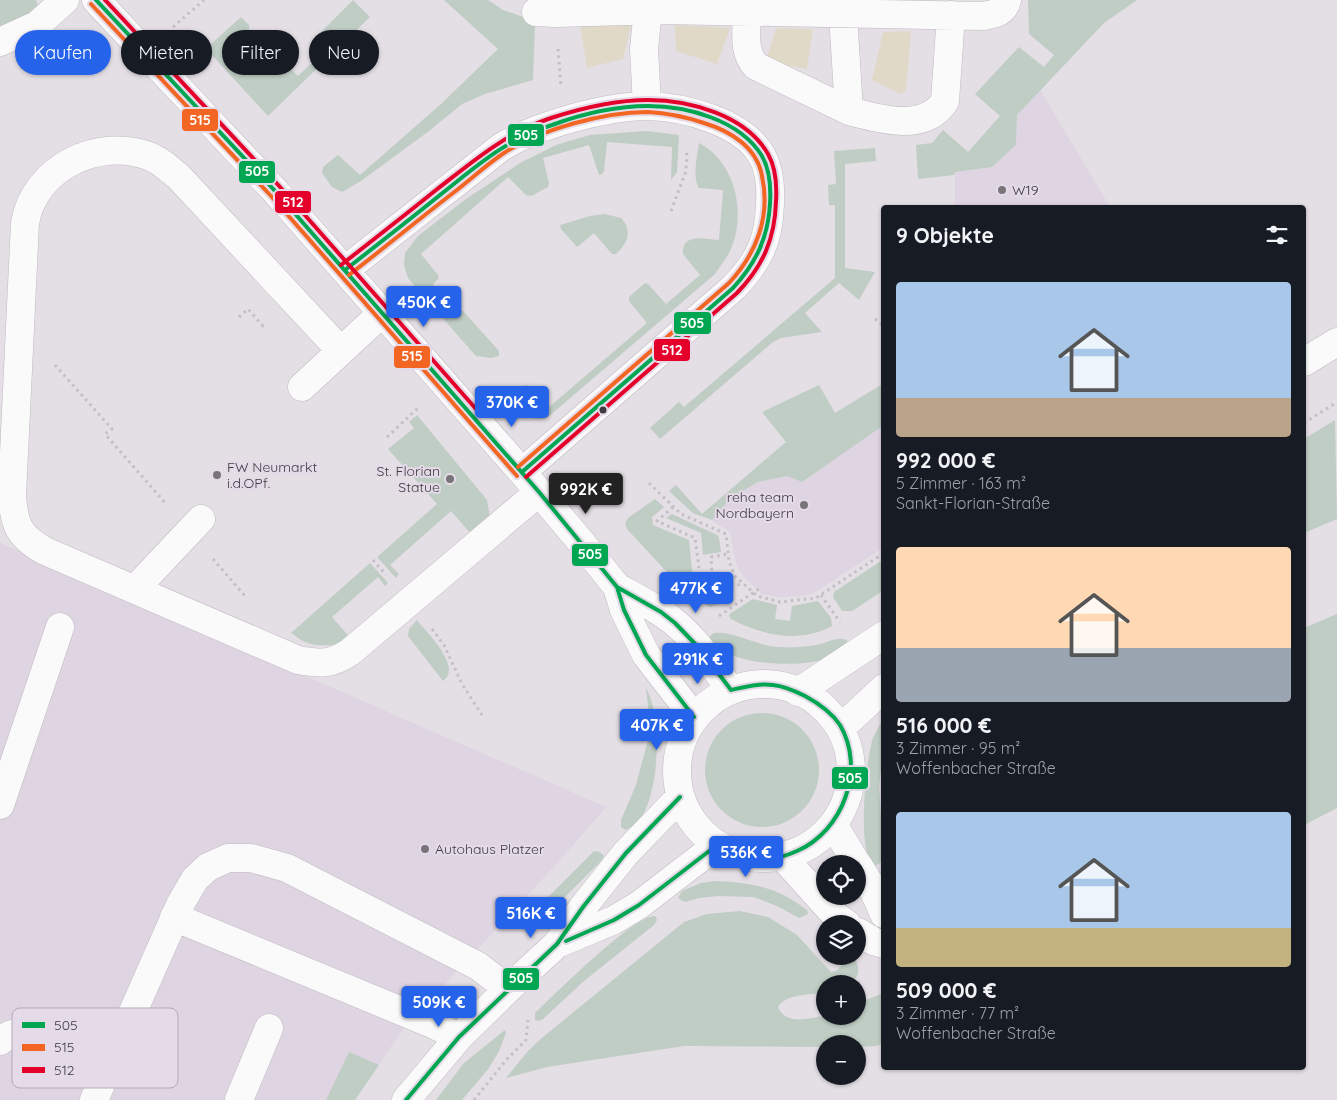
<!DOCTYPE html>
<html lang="de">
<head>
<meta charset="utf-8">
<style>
  :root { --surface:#171b24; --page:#20242c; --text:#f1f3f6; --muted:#9ea1a6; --accent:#2563eb }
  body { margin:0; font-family:Quicksand,sans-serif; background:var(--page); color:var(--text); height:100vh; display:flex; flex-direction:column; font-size:19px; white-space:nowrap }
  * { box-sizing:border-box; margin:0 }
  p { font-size:16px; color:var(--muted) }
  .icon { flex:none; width:28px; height:28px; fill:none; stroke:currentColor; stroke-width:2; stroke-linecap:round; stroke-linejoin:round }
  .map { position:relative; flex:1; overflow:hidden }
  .side { position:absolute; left:881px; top:205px; width:425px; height:865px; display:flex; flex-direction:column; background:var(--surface); border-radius:5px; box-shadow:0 1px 4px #0004 }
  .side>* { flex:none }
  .banner { position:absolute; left:15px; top:30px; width:475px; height:45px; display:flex; gap:10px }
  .buttons { position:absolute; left:816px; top:855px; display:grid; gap:10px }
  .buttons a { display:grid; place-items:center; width:50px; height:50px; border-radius:50%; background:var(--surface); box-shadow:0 1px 4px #0004; font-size:25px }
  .price { position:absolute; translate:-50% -42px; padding:0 11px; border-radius:5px; background:var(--accent); color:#fff; font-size:16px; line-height:32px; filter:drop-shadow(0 1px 2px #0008) }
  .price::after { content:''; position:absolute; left:50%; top:30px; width:15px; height:11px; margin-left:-8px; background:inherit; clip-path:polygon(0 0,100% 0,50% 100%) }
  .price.on { background:#222; color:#fff }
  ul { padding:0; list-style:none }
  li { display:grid; align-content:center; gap:10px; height:265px; padding:0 15px }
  li span { display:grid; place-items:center; height:155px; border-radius:5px; color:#555 }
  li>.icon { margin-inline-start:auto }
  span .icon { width:90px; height:90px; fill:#fffc; stroke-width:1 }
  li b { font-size:21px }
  h2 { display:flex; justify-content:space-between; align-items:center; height:60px; padding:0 15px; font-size:21px }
  .pill { padding:0 18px; border-radius:22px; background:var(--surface); box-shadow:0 1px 4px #0004; font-size:18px; line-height:45px }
  .pill.on { background:var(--accent); color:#fff }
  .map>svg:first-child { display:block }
  .built { fill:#dfd4e2 }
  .green { fill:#bfcdc4 }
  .sand { fill:#e1d9c8 }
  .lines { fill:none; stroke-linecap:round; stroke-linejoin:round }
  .minor-casing { stroke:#bfbbc0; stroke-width:29 }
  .path { stroke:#c3bfc4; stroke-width:3; stroke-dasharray:2.5 4; stroke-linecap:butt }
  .minor { stroke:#fbfafb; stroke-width:28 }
  .bus-1-casing { stroke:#e5dbe8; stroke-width:8 }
  .bus-2-casing { stroke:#e5dbe8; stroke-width:8 }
  .bus-3-casing { stroke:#e5dbe8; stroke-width:8 }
  .bus-1 { stroke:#00a651; stroke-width:4 }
  .bus-2 { stroke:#f26522; stroke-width:4 }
  .bus-3 { stroke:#e4002b; stroke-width:4 }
  .poi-dot { fill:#79747a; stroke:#e5dbe8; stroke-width:2 }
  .bus-dot { fill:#3f3b40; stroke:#e5dbe8; stroke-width:2 }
  .labels { text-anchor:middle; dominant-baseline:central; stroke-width:4; stroke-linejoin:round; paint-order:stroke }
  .poi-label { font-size:14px; fill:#3f3b40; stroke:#e5dbe8; text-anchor:start }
  .key { fill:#e5dbe8; stroke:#b3abb6; stroke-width:1 }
  .key-label { font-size:14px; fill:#3f3b40 }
  .line-badge { stroke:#e5dbe8; stroke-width:2 }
  .badge-label { font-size:14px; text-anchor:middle; font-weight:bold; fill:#fff }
</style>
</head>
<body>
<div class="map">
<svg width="1337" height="1100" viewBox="0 0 1337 1100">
  <rect width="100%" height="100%" fill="#e4dee5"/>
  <path class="built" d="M1040,90l70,117h-155v-35l37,-5 24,-22 1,-30z
    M884,425v122l-70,46 -12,3 -23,1 -17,-3 -18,-17 -8,-13 -6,-32 -18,-12 19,-22 27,-16 29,-6 15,6z
    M0,543l606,264 -44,51 -159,171 -48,71h-355z"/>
  <path class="green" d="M0,0h36l2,6 -1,3 -28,16 -9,1z
    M353,0l17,17 -102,99 -59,-64 1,-7 31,-28 8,8 1,16 5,11 9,7 18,2 16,15 31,-29 -11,-12z
    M444,0h44l15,10 24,8 8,7 -2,55 -48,14 -23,10 -33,27 -68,50 -19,11 -10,-5 -10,-14 1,-6 15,-12 22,20 81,-71 57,-55z
    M1028,0h109l-33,23 -87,92 -1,30 -24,22 -37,5 -1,3 -36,4 -2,-34 16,-2 11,-13 25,22 32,-36 -25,-22 44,-47 25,20 10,-12 -25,-21z
    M647,131l32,4 -2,37 -6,8 1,-33 -65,-5 -3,29 -2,3 -3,1 -10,-30 -46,13 6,25 -1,4 -17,9 -5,-1 -18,-18 -87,77 17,21 1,3 -6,6 4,7 -2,4 -8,6 -19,-23 -4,-13 1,-12 13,-17 48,-37 54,-36 36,-18 34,-10z
    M699,143c37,19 48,72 31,108 -4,8 -10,15 -15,23l-167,143c-23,9 -35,-13 -23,-32l4,1 19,22 99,-85 -18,-22v-4l16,-14 3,1 18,20 34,-29 -17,-21c-2,-22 23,-15 36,-14l4,-50 -24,-2c-7,-12 -2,-30 0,-45z
    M875,148l1,13 -31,3v104l30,4 -16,28 -20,-17 -34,30 17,19 -41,6 -8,4 -113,97 -10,-11 29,-26 5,5 151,-129v-73h-6l-1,-20 8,-1 -2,-33z
    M605,214l16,4c12,13 7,25 -5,36h-4l-18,-21 -17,14 -16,-18 -1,-4 30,-9z
    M449,306l7,5h7l36,40v5l-8,2 -15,-2 -37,-42z
    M884,383l-2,33 2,9 -82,57 -15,-6 -29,6 -27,16 -19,22 -19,-7 -24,-22 7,-6 26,29 84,-72 -24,-30 57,-27 16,28z
    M417,415l70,85 3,17 -18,18 -21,-24 -61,54 9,9 -3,4 -19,-21 60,-53 -49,-55 26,-21 -5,-6z
    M1335,420l2,99 -33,14v-94z
    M655,499l9,8 -12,10 1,8 36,15 4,41 17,-2v7l12,12 -2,5 -9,4 -3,-1 -44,-37 -37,-40 -2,-5 3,-6z
    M672,514l45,21 2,3 2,14 -18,3 -2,-22 -35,-15z
    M884,559v31l-32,21h-10l-9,-14 1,-5z
    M370,563l18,20 -3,3 -7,-9 -46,40 20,23c-16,5 -35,9 -51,0 -3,-2 -6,-5 -10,-7z
    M753,599l24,6 -2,14 15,2 2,-15 26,-5 13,17 1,8c-33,18 -70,9 -101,-7l-2,-3 2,-3z
    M1337,614v194l-33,17v-197z
    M417,620c10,13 46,47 26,61l-35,-45 1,-7z
    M714,633c21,-2 42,13 64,14 12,1 27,0 39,-2 10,-2 20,-9 30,-5l1,4c-5,4 -12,11 -18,14 -31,10 -98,9 -120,-18v-4z
    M646,687c4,10 8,19 9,30 5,25 2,106 -30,113l-4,-3v-7l15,-35 13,-49v-20z
    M705 770a57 57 0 1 1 114 0a57 57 0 1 1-114 0Z
    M884,718v28l-5,40 5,75 -10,5c-18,-13 -8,-107 -1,-128 3,-7 7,-14 11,-20z
    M594,851l6,1 4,4 -3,5 -45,45 -12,9 -5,-6 2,-5z
    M716,881c38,2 61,6 91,29l1,4 -9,4 -22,-12 -23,-9 -36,-1 -19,2 -14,4 -7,-4 4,-7 19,-8z
    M740,911l28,6 29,18 34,37 5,-1 6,-6 -6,-9h17c8,10 8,25 -8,28 -6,1 -14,0 -20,0v9c-15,2 -38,0 -47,14 7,18 30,12 45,9 9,-2 24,0 35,0v-13l26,-10v50l-8,3 -18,1v-3h-33v3l-141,-1 -137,21 -41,11 22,-27 15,-14 141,-115 23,-8z
    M655,916l2,4 -3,5 -70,56 -41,38 -5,2 -3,-1v-7c18,-17 99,-98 120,-97z
    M505,1030l1,3 -7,18 -10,17 -27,32h-26l28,-37z
    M349,1052l30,13 -24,35h-29z"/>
  <path class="sand" d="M580,25h51l-8,34 -36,9z
    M675,25l55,3 -13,36 -41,-13z
    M776,28l37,1 -6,40 -41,-8z
    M911,31l-5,59 -5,4 -29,-14 11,-48z"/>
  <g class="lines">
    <defs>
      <path id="minor" d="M96,0l180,192 246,280 59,70 36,45 7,23 22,45 48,62
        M747,10c0,19 -5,42 9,56l93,45
        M536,12l20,1 107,-3 320,6c11,-2 21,-3 24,-16
        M843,14l6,97c30,8 76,22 96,-10l6,-86
        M0,42l37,-17 28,-25
        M647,106l-3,-57 4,-39
        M345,270l155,-122c36,-23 106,-42 148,-42 37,1 95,16 114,50 8,15 9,32 8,48 -1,36 -11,58 -37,84l-211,184
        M341,351l-163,-175c-9,-7 -18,-16 -29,-20 -51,-19 -115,12 -124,67l-13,272c2,29 6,41 33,56l253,109c23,4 32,5 52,-8l189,-160
        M1304,362l33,-20
        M302,387l80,-74
        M617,587c20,11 40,21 57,35 23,18 39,45 57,68
        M135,589l66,-70
        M677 771a87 87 0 1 1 174 0a87 87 0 1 1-174 0Z
        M798,692l86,-57
        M841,728l43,-40
        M0,805l60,-178
        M833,824l24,40
        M782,856l54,60 11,8
        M858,865l15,24 11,25
        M174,917l256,106 29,14
        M858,932l15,9 11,3
        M557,944l57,-24 25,-15 78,-60
        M0,1041c27,-24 83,5 113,15
        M94,1100l87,-197 14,-24 13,-12 20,-9h23l36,10 191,98 30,23
        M239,1100l30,-72
        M406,1100l53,-63 49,-48 49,-45 26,-37 43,-54 54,-56"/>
    </defs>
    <use href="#minor" class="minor-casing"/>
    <path class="path" d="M173,27l31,-27
      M558,49l3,37
      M671,211l15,-40 1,-22
      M431,314l17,-17
      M239,317l9,-8 15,17 3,-3
      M875,319l9,7
      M55,365l57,64 -7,5 62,71
      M1304,423l33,-21
      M387,437l32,-30
      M649,483l32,31 45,20 3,27 6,15 22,20 23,6 36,-4 68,-45
      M673,507l-16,14 38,17 5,37h12l-1,-18 17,-3
      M213,559l32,37
      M373,560l13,15
      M712,575l1,8 30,2
      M821,595l19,27
      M719,616l41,-28
      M432,629l12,16 18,39 20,31
      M474,1100l33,-41 19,-19 2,-20"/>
    <use href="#minor" class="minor"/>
    <defs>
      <path id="bus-1" d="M96,0l180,192 263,300 78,95 44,25 14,11 25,26 31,41
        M345,270c32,-25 64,-50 95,-75 38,-30 65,-55 112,-70 30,-11 64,-19 96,-19 39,0 92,14 114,50 8,14 9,32 8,48 -2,34 -14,59 -37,84l-211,184
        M612,581l5,6 7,23 22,45 48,62
        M717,845c14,6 28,13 44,14 12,1 25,-3 36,-8 46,-20 69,-82 43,-126 -8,-12 -22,-22 -35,-29 -10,-5 -21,-10 -32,-11 -14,-2 -28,2 -42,5
        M566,941l48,-21 25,-15 78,-60
        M406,1100l53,-63 98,-93 26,-37 43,-54 54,-56"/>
      <path id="bus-2" d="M91,4l180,192 246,280
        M349,275c35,-27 69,-55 104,-82 17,-13 33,-28 51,-40 37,-24 100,-41 144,-41 19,1 38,5 56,11 26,8 53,24 58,53 9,41 -6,78 -33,107l-211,184"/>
      <path id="bus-3" d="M105,0l176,188 195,221
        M341,265c32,-25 64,-50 95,-75 39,-30 68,-56 115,-72 31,-10 64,-18 97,-18 41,0 98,15 120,54 8,14 9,31 8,47 -1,38 -13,65 -39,92l-211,184"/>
    </defs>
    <use href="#bus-1" class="bus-1-casing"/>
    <use href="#bus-2" class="bus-2-casing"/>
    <use href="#bus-3" class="bus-3-casing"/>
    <use href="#bus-1" class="bus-1"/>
    <use href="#bus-2" class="bus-2"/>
    <use href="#bus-3" class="bus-3"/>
  </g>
  <g class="poi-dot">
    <circle cx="1002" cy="190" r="5"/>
    <circle cx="217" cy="475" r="5"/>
    <circle cx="450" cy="479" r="5"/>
    <circle cx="804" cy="505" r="5"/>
    <circle cx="425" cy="849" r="5"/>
  </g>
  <circle class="bus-dot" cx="603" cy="410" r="4.5"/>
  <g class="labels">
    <g class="poi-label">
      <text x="1012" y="190">W19</text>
      <text x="227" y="467">FW Neumarkt<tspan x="227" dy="16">i.d.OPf.</tspan></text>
      <text x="440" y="471" text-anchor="end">St. Florian<tspan x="440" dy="16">Statue</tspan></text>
      <text x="794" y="497" text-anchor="end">reha team<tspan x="794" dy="16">Nordbayern</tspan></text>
      <text x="435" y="849">Autohaus Platzer</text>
    </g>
  </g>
  <rect x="12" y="1008" width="166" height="80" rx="8" class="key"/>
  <rect x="22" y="1022" width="23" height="6" fill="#00a651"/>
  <rect x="22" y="1044" width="23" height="7" fill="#f26522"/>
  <rect x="22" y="1067" width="23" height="6" fill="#e4002b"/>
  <g class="key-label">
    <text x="54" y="1030">505</text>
    <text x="54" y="1052">515</text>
    <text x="54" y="1075">512</text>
  </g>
  <g class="line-badge">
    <rect x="181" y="108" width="38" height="24" rx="5" fill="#f26522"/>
    <rect x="507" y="123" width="38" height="24" rx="5" fill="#00a651"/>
    <rect x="238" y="160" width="38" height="24" rx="5" fill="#00a651"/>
    <rect x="274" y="190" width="38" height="24" rx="5" fill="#e4002b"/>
    <rect x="673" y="311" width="39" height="24" rx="5" fill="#00a651"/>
    <rect x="653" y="338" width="38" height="24" rx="5" fill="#e4002b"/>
    <rect x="393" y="345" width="38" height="24" rx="5" fill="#f26522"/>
    <rect x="571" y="543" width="38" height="24" rx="5" fill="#00a651"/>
    <rect x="831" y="766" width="38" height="24" rx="5" fill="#00a651"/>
    <rect x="502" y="967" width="38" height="24" rx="5" fill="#00a651"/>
  </g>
  <g class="badge-label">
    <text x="200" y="125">515</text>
    <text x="526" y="140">505</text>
    <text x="257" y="176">505</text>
    <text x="293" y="207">512</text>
    <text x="692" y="328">505</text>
    <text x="672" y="355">512</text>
    <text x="412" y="361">515</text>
    <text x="590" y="559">505</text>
    <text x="850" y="783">505</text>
    <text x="521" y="983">505</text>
  </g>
</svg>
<div class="buttons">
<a><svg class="icon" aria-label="locate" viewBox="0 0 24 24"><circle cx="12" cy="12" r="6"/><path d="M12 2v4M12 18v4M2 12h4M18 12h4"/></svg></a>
<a><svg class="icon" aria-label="layers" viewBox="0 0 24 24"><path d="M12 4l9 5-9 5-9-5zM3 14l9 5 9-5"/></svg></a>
<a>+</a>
<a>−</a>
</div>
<b class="price" style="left:424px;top:328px">450K €</b>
<b class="price" style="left:512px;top:428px">370K €</b>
<b class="price on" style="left:586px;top:515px">992K €</b>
<b class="price" style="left:696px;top:614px">477K €</b>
<b class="price" style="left:698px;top:685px">291K €</b>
<b class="price" style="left:657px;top:751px">407K €</b>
<b class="price" style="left:746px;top:878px">536K €</b>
<b class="price" style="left:531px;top:939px">516K €</b>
<b class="price" style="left:439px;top:1028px">509K €</b>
<div class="banner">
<a class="pill on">Kaufen</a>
<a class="pill">Mieten</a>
<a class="pill">Filter</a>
<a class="pill">Neu</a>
</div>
<section class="side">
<h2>9 Objekte<svg class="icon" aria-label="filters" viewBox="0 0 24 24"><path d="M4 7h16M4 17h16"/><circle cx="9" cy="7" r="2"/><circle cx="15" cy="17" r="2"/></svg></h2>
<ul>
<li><span style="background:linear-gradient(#a9c7e8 75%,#b9a48a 0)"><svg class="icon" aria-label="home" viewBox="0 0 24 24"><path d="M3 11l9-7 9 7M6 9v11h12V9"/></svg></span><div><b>992 000 €</b><p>5 Zimmer · 163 m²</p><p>Sankt-Florian-Straße</p></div></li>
<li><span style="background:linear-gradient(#ffd9b3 65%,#9aa5b1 0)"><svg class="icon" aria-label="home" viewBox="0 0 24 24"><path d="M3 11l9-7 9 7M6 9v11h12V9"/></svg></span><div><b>516 000 €</b><p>3 Zimmer · 95 m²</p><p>Woffenbacher Straße</p></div></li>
<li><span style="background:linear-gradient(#a9c7e8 75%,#c2b280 0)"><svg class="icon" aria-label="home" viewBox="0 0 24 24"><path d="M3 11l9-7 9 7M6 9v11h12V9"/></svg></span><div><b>509 000 €</b><p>3 Zimmer · 77 m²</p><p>Woffenbacher Straße</p></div></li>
</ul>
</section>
</div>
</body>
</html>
